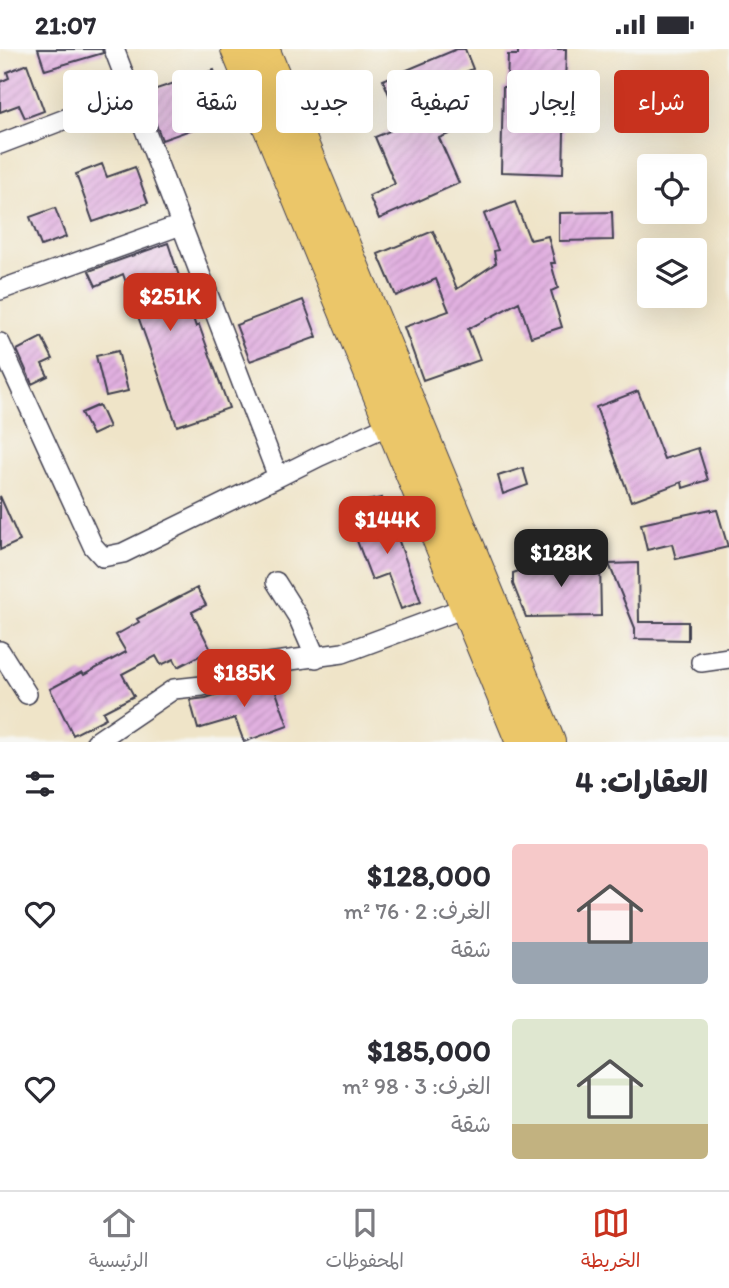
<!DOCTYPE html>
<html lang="ar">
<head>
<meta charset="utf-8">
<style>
  :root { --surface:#fff; --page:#f7f7f7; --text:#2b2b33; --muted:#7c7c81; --line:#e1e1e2; --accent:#c8321e }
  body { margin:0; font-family:Itim,"Playpen Sans Arabic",sans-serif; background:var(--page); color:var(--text); direction:rtl; height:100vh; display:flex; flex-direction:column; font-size:26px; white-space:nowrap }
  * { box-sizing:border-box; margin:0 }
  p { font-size:23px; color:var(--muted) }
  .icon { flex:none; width:38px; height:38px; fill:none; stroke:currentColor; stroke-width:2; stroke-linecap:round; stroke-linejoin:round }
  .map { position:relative; height:693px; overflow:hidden; direction:ltr }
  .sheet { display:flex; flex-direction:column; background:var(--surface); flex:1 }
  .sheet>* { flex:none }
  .top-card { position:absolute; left:21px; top:21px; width:688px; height:63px; direction:rtl; display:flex; gap:14px }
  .tools { position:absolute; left:637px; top:105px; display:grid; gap:14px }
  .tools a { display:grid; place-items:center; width:70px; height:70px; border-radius:7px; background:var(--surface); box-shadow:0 7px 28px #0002; font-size:35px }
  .price { position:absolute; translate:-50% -60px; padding:0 16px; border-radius:14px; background:var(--accent); color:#fff; font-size:23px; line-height:46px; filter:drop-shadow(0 2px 4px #0008) }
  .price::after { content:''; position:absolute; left:50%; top:42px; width:21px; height:16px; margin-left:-10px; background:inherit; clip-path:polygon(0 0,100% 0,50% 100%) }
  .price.active { background:#222; color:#fff }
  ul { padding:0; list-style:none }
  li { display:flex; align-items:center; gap:21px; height:175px; padding:0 21px }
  li span { display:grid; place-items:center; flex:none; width:196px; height:140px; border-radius:7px; color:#555 }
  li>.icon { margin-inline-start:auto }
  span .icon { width:84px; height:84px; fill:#fffc; stroke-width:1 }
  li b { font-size:30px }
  h2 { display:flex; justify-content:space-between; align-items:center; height:84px; padding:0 21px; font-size:30px }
  .pill { padding:0 24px; border-radius:7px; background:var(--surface); box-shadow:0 7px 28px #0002; font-size:24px; line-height:63px }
  .pill.active { background:var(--accent); color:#fff }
  .status { display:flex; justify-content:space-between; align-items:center; height:49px; padding:0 35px; background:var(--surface); direction:ltr }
  .status svg { height:19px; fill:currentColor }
  .tabs { display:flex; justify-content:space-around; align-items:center; height:98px; border-top:2px solid var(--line); background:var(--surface); font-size:19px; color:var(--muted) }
  .tabs a { display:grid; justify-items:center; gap:4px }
  .tabs .active { color:var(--accent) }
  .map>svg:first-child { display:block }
  .building { fill:url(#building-hatch) }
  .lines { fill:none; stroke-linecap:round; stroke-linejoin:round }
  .street-casing { stroke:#413f50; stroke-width:22 }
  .primary-casing { stroke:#413f50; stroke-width:34 }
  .street { stroke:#fff; stroke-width:19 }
  .primary { stroke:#ebc669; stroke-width:32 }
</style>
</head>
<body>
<div class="status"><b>21:07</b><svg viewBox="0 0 49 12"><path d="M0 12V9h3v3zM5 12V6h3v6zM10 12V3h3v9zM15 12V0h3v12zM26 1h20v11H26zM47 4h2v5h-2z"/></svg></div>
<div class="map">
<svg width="729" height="693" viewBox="0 0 729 693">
  <defs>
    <pattern id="building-hatch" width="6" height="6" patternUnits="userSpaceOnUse" patternTransform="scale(1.75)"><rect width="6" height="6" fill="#e1b0e0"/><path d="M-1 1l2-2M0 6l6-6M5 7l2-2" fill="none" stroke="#c197c1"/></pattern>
  </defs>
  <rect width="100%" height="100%" fill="#f6f6f2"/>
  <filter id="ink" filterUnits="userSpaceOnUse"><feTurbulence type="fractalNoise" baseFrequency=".0143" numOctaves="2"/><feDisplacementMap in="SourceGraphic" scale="14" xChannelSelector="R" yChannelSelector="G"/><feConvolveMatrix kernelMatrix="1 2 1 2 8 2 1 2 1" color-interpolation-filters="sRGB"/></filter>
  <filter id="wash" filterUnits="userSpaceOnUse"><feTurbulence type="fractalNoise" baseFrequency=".00686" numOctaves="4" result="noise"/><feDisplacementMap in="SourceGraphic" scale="28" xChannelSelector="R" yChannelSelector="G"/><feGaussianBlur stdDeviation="1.57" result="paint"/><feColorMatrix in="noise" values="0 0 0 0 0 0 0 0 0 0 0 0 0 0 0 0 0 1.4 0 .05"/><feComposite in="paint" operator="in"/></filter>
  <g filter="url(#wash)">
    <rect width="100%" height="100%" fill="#efe4c8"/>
    <g id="blocks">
      <path class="building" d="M38,0h64l1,4 -58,17z
        M457,0h8l8,20 -27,11 20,47 -27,11 20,45 -80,36 -10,-23 26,-12 -20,-47 27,-11 -19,-46z
        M518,0h48l-3,125 -62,-2 2,-85h4l1,-32h10z
        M27,15l17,47 -19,7 -6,-13 -19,7v-30l9,-4 -2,-6z
        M214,21l16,46 -68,24 -18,-47z
        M102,115l5,13 28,-10 13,36 -55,19 -17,-48z
        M515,153l15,38 18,-4 7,27h-4l7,25 -7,3 11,36 -31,10 -12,-35 -51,27 12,31 -57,20 -19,-53 45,-16 -13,-32 -40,17 -18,-42 55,-23 24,58 39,-26 -2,-12 4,-1 -14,-36z
        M55,159l11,29 -25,9 -11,-29z
        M612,163l1,28 -54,1v-28z
        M168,194l28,84 3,-2 30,83 -52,18 -54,-152 -27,12 -7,-15z
        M303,251l14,37 -67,24 -14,-36z
        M42,288l11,22 -11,5 6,12 -16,8 -15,-34z
        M118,302l10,40 -22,5 -10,-40z
        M638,342l26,68 34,-11 10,32 -25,8 -1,-6 -51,19 -35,-94z
        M99,356l10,22 -17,8 -11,-22z
        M523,419l5,17 -25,9 -5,-18z
        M0,447l20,45 -20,9z
        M382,449l6,28 5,-1 28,77 -20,7 -13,-35 -16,6 -16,-42 17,-6 -7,-31z
        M711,460v2l6,-1 11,37 -52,12 -4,-15 -25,6 -6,-26z
        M588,507h7l3,8h2l1,52 -75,1 -13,-33v-11l14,-5 29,-1v-4l17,-1z
        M638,514l1,59h49v18l-53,-1v-11l-26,-64z
        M197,539l9,17 -14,7 19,38 -33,17 -4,-8 -13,6 -5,-9 -34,18 12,22 -31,16 3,6 -33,17 -23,-46 32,-17 2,3 42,-23 -10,-17 23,-13 -2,-3z
        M270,626l18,51 -44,16 -9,-24 -37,11 -8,-29 16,-2 30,-10 21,-11z"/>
    </g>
  </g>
  <g filter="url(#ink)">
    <use href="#blocks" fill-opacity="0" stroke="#413f50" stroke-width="2"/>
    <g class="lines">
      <defs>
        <path id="street" d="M0,95l131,-50
          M0,241l181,-65
          M0,294l93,203 10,11 20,-4 155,-76 -164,-428
          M278,428l42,-21 71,-32
          M276,533l22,35 18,41
          M0,602l27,43
          M701,613l28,-4
          M96,693l78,-53 28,-3 30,-10 21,-11 90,-12 124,-46"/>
        <path id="primary" d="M237,0l285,693
          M263,0l286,693"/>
      </defs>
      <use href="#street" class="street-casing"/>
      <use href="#primary" class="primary-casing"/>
      <use href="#street" class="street"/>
      <use href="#primary" class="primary"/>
    </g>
  </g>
</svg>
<div class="tools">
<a><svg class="icon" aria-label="locate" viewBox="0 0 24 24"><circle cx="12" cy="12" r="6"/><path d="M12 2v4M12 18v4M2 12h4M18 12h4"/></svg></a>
<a><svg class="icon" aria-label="layers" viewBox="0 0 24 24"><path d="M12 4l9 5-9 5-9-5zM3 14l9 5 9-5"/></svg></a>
</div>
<b class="price" style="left:170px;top:284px">$251K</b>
<b class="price" style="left:387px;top:507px">$144K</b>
<b class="price active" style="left:561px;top:540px">$128K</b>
<b class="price" style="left:244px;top:660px">$185K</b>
<div class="top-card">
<a class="pill active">شراء</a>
<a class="pill">إيجار</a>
<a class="pill">تصفية</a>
<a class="pill">جديد</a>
<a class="pill">شقة</a>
<a class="pill">منزل</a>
</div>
</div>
<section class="sheet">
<h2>العقارات: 4<svg class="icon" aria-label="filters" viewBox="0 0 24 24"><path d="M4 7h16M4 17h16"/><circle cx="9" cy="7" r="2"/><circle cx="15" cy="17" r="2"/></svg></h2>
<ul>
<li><span style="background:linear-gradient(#f6c9c9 70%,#9aa5b1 0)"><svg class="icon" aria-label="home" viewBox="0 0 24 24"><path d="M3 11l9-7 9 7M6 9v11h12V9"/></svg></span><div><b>$128,000</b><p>الغرف: 2 · 76 m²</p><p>شقة</p></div><svg class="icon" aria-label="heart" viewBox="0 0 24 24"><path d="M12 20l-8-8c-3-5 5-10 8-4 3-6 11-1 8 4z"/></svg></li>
<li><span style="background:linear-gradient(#dfe7d0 75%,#c2b280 0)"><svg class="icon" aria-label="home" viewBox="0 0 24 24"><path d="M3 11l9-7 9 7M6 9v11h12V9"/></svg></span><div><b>$185,000</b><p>الغرف: 3 · 98 m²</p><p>شقة</p></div><svg class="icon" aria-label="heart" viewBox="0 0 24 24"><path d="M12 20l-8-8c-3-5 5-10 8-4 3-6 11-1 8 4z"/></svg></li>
</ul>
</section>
<nav class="tabs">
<a class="active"><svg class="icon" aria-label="map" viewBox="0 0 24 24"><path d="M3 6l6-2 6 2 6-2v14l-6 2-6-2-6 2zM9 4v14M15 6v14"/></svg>الخريطة</a>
<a><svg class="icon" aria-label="saved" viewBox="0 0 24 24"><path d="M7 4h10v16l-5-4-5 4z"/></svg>المحفوظات</a>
<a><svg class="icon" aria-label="home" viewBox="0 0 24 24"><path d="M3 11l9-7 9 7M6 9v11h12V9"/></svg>الرئيسية</a>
</nav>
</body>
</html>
